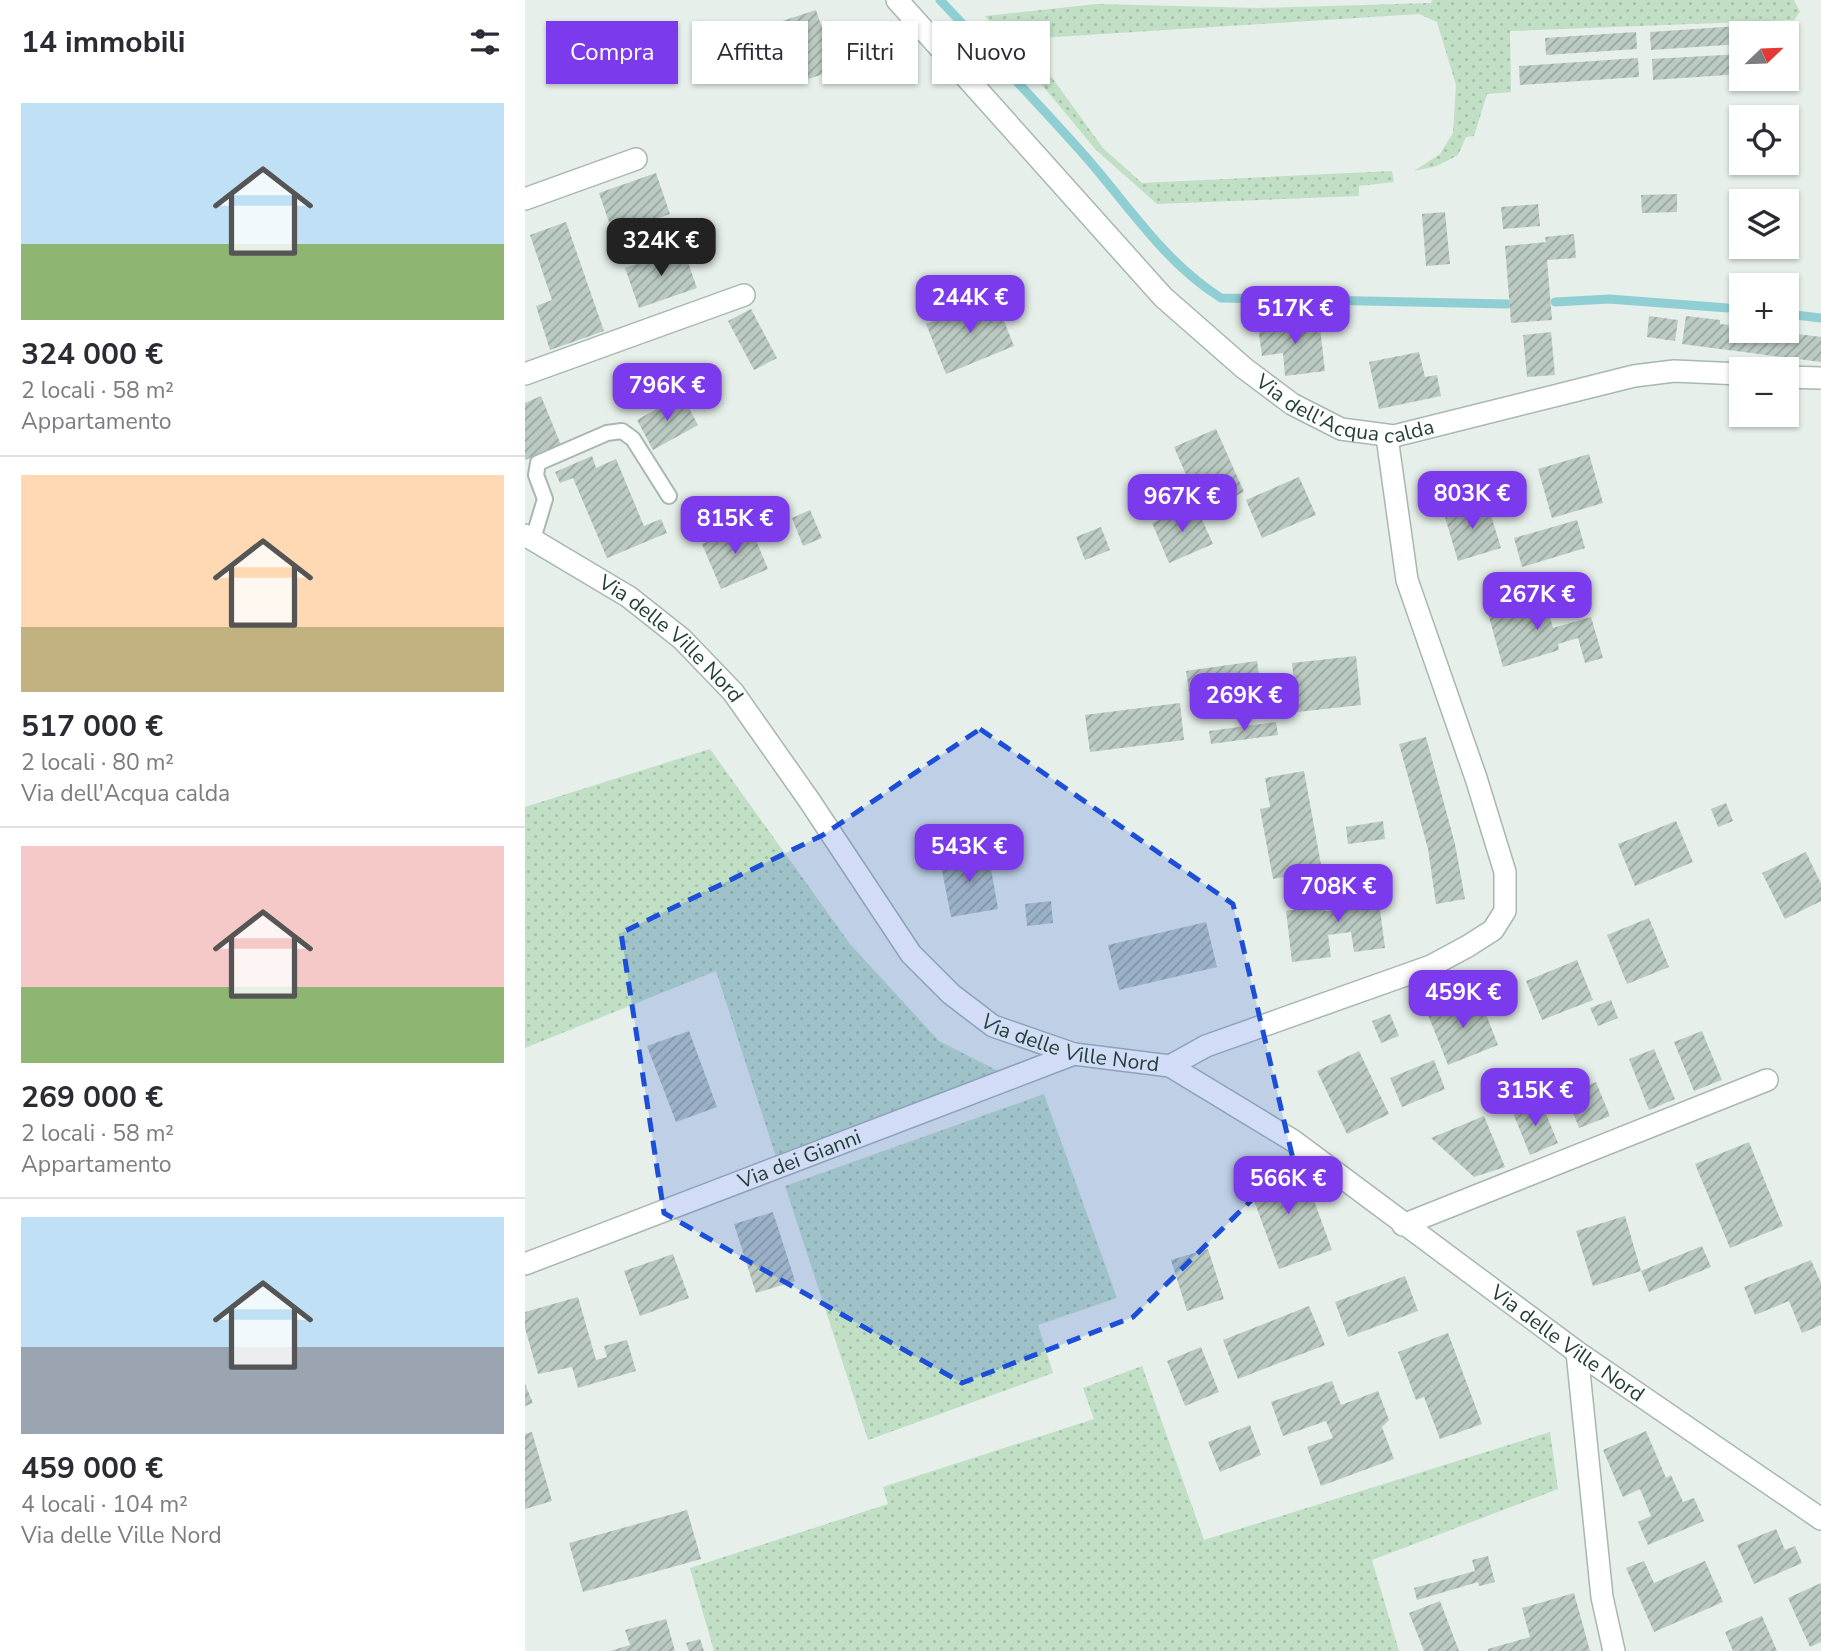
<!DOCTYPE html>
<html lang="it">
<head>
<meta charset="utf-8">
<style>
  :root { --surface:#fff; --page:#f2f2f3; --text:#2b2b33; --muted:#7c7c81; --line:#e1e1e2; --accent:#7c3aed }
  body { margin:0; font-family:"Nunito Sans",sans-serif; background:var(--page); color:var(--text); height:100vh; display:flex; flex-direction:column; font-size:26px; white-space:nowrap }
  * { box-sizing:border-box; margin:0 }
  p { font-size:23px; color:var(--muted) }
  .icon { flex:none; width:38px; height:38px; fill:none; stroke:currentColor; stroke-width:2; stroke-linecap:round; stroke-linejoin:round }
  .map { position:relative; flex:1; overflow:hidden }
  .sheet { display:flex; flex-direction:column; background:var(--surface); width:525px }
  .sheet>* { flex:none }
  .banner { position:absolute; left:21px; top:21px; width:665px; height:63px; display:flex; gap:14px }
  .needle { width:46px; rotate:67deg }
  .controls { position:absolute; left:1204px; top:21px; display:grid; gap:14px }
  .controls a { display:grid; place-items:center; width:70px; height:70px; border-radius:0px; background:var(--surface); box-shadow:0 2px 5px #0004; font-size:35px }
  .price { position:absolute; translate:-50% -60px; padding:0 16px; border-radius:14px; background:var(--accent); color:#fff; font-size:23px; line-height:46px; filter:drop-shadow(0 2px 4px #0008) }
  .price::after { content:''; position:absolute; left:50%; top:42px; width:21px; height:16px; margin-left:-10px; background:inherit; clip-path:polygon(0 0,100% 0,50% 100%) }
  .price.active { background:#222; color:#fff }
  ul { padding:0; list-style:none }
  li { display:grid; align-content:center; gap:14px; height:371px; padding:0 21px }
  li+li { border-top:2px solid var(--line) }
  li span { display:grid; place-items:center; height:217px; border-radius:0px; color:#555 }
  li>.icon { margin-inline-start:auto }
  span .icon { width:126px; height:126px; fill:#fffc; stroke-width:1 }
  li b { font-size:30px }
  h2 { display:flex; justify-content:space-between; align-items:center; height:84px; padding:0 21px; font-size:30px }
  .tag { padding:0 24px; border-radius:0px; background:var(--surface); box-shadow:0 2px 5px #0004; font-size:24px; line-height:63px }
  .tag.active { background:var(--accent); color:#fff }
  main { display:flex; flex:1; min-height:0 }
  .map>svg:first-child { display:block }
  .grass { fill:url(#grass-dots) }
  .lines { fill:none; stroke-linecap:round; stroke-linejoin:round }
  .stream { stroke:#8fcfd3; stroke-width:9 }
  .building { fill:url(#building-hatch) }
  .service-casing { stroke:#a8b7b1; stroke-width:18 }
  .minor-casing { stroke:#a8b7b1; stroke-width:24 }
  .tertiary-casing { stroke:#a8b7b1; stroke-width:24 }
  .service { stroke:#fff; stroke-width:14 }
  .minor { stroke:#fff; stroke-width:21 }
  .tertiary { stroke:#fff; stroke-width:21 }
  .marked { fill:#1d4ed8; fill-opacity:0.2; stroke:#1d4ed8; stroke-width:5; stroke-dasharray:14 9; stroke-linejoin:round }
  .labels { text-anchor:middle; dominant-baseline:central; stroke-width:6; stroke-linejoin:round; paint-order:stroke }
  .street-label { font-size:21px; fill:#244137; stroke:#f7fbf9 }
</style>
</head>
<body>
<main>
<section class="sheet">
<h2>14 immobili<svg class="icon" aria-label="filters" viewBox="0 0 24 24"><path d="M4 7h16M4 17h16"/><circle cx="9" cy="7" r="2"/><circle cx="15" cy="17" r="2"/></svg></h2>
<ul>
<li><span style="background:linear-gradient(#bfe0f5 65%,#8fb573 0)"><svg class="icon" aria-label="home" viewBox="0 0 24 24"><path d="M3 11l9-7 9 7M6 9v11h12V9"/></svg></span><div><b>324 000 €</b><p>2 locali · 58 m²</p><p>Appartamento</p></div></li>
<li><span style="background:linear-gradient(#ffd9b3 70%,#c2b280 0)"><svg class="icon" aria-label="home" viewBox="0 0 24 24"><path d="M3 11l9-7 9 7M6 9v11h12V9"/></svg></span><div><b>517 000 €</b><p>2 locali · 80 m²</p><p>Via dell'Acqua calda</p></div></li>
<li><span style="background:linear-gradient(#f6c9c9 65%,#8fb573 0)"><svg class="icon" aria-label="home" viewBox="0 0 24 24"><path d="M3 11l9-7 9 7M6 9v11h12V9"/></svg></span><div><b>269 000 €</b><p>2 locali · 58 m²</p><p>Appartamento</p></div></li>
<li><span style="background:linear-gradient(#bfe0f5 60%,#9aa5b1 0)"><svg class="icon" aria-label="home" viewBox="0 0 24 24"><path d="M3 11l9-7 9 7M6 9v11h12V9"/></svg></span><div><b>459 000 €</b><p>4 locali · 104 m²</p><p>Via delle Ville Nord</p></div></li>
</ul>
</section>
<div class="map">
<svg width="1296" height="1651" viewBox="0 0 1296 1651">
  <defs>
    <pattern id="grass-dots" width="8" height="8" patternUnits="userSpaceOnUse" patternTransform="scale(1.75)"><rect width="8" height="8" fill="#c0dfc5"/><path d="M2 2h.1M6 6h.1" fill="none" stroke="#a5c1aa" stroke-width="1.8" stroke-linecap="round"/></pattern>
    <pattern id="building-hatch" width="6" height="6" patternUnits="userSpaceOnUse" patternTransform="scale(1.75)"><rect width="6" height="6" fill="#bbcac3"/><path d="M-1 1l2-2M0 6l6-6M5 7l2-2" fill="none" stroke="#98a69f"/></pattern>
  </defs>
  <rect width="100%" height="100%" fill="#e6efea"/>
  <path class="grass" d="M907,0h362l6,12 -6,8 -284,11 1,61 -24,2 -13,42 -8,1 -8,18 -21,11 -23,5 26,-17 13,-21 3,-48 -19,-63 -18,-8 -395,25 79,109 39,35 250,-12 2,11 -35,4v10l-202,8 -61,-54 -111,-134 112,-12 160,4 174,-5z
    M185,749l140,195 89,97 63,32 -226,84 -60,-186 -191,77v-241z
    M519,1094l73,204 -79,27 15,48 -185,67 -83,-254z
    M617,1366l62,174 346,-108 8,57 -186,71 27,91h-685l-24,-83 198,-64 -5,-17 211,-68 -11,-31z"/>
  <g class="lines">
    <path class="stream" d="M415,0c49,52 98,103 145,156 44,50 79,106 136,142l286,6
      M1030,302l54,-3 132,10
      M1262,314l34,4"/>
  </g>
  <path class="building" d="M291,10l20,60 -44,14 -19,-60z
    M1245,24l1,9h-30v11l-90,6 -1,-18z
    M1111,32l1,17 -91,6 -1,-17z
    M1216,54v20l-88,6 -1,-21z
    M1113,58l1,19 -119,8 -1,-19z
    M131,173l14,41 -57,20 -14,-41z
    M1152,194v18l-35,1 -1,-18z
    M1013,204l2,22 -37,3 -2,-22z
    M920,212l5,52 -24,2 -4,-52z
    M41,222l38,109 -54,19 -14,-44 16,-6 -22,-65z
    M1049,234l2,24 -29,2 5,60 -41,3 -6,-77 41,-4 -1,-5z
    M158,248l14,40 -58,20 -14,-40z
    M469,296l20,50 -68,28 -20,-50z
    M226,309l26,49 -23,12 -26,-49z
    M1124,316l29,4 -3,21 -28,-4z
    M1161,316l34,4v4l21,2v5h33l47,6v25l-139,-18z
    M794,319l6,52 -40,5 -2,-23 -21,3 -4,-29z
    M1026,332l4,43 -28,2 -4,-42z
    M894,352l6,25 12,-2 4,21 -62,13 -10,-47z
    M157,395l16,30 -45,25 -16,-30z
    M16,396l20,49 -36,15v-57z
    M691,429l28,63 -31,14 -11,-25 -11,5 -17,-39z
    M1064,454l14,49 -51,15 -14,-49z
    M67,456l4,12 20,-9 28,67 17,-7 6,14 -60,25 -34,-80 -13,5 -5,-11z
    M774,477l17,38 -54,23 -16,-38z
    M962,502l14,46 -43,13 -14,-47z
    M670,504l18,40 -44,19 -17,-40z
    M285,510l12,28 -19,8 -11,-28z
    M1052,520l8,28 -63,19 -8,-29z
    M224,524l19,45 -47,20 -19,-45z
    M576,527l9,23 -25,10 -9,-23z
    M1018,593l10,35 38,-11 12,41 -18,5 -7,-25 -20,6 1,6 -56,17 -16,-57z
    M831,656l5,49 -64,7 -5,-49z
    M732,661l3,21 -71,10 -3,-21z
    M655,703l4,37 -94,12 -5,-37z
    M751,722l2,13 -67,9 -2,-13z
    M901,737l29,107 10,55 -29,5 -8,-55 -29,-105z
    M779,771l18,99 -49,9 -13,-70 10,-2 -5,-29z
    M1201,803l7,18 -15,6 -7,-18z
    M858,821l2,18 -37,5 -2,-17z
    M1151,821l17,41 -58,24 -17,-42z
    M463,851l10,58 -47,8 -11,-57z
    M1281,852l15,32v17l-36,18 -23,-46z
    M851,879l9,69 -31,4 -3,-20 -23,3 3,22 -39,5 -6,-51 38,-5 1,5 23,-3 -3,-25z
    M526,901l2,22 -26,3 -2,-22z
    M1124,918l20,49 -42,17 -20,-49z
    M681,922l11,45 -98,23 -11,-45z
    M1052,960l16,40 -51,20 -16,-39z
    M953,994l20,51 -50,20 -20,-50z
    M1086,1000l7,18 -20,8 -8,-18z
    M865,1014l9,22 -18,7 -9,-22z
    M164,1031l28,76 -41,15 -29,-76z
    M1177,1031l20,49 -28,11 -20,-49z
    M1129,1049l21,50 -26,11 -20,-51z
    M834,1051l30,63 -42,20 -30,-63z
    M909,1060l11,29 -43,18 -12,-29z
    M1071,1082l14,34 -31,12 -13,-33z
    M1016,1102l17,41 -28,12 -17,-42z
    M959,1116l21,51 -31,10 -43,-39z
    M1224,1142l34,84 -53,22 -35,-84z
    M749,1162l8,22 23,-8 27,74 -53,19 -35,-96z
    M248,1212l22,69 -39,12 -22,-69z
    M1100,1216l16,55 -48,15 -17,-55z
    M1177,1246l9,21 -62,25 -8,-21z
    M683,1249l16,50 -37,12 -16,-51z
    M148,1254l16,44 -49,18 -16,-45z
    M1286,1260l10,23v42l-19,8 -13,-32 -34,14 -11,-28z
    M880,1276l13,35 -70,26 -13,-35z
    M53,1297l18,63 11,-3 -3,-11 23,-6 9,31 -58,17 -6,-21 -34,7 -13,-46v-16z
    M784,1306l16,39 -87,34 -15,-39z
    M923,1333l34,91 -42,15 -16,-42 -8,3 -18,-48z
    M676,1347l18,45 -34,14 -18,-45z
    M807,1381l9,24 37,-14 11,29 -7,7 12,32 -73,27 -14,-39 26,-9 -7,-17 -43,15 -12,-34z
    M0,1384l8,19 -8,3z
    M725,1425l11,30 -41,17 -12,-30z
    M1121,1431l20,47 5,-3 12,27 11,-4 10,23 -56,24 -10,-23 13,-6 -11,-27 -17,8 -20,-47z
    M7,1432l20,69 -27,8v-75z
    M162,1510l14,49 -118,33 -14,-49z
    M1251,1529l9,21 10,-4 7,17 -48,21 -17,-39z
    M963,1556l7,26 -16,4 -1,-4 -61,18 -3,-12 61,-17 -3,-11z
    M1119,1561l10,22 51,-22 18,41 -69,30 -28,-64z
    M1296,1583v59l-11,5 -22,-49z
    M1049,1593l16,58h-102v-2l42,-12 -8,-29z
    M915,1601l19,50h-35l-15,-38z
    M1237,1616l15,35h-44l-8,-19z
    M141,1619l9,32h-65l20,-6 -5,-15z
    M175,1639l4,12h-15l-3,-8z"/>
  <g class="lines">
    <defs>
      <path id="service" d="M8,539l12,-40 -9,-24 2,-12 69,-30 15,-2 11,8 36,57"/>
      <g id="minor">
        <path d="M0,199l111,-40"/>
        <path d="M0,374l219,-79"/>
        <path d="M645,1066l36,-20 225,-80 37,-20 25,-16 12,-19v-39l-29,-94 -69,-198 -20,-143"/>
        <path d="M878,1225l364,-145"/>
        <path id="s1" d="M0,1264l549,-210"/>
        <path d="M1052,1352l25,245 12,54"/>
      </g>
      <g id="tertiary">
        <path id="s2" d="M372,0l266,297 81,71 48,36 49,25 53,7 240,-60 40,-5 67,3"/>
        <path d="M1262,377l34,1"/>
        <path id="s3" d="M0,535l104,62 53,42 51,53 76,108 102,154 40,40 42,32 81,28 96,12 122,74 285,212 244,167"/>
      </g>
    </defs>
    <use href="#service" class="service-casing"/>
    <use href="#minor" class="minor-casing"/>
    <use href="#tertiary" class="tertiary-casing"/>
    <use href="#service" class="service"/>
    <use href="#minor" class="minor"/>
    <use href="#tertiary" class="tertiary"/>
  </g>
  <path class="marked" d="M455,729l253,175 60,255 -160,158 -171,66 -298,-170 -43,-280 202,-98z"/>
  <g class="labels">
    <g class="street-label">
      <text stroke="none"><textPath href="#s2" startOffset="620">Via dell'Acqua calda</textPath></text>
      <text stroke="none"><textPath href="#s3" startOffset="180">Via delle Ville Nord</textPath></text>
      <text stroke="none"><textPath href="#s3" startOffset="768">Via delle Ville Nord</textPath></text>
      <text stroke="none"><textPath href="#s1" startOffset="294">Via dei Gianni</textPath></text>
      <text stroke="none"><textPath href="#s3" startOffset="1356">Via delle Ville Nord</textPath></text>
    </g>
  </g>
</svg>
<div class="controls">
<a><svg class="needle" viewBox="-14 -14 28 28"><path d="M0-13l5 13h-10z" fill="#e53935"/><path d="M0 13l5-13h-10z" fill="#7c7c81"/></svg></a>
<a><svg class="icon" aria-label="locate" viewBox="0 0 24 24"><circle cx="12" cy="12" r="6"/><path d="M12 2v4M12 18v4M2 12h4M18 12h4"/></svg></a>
<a><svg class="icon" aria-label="layers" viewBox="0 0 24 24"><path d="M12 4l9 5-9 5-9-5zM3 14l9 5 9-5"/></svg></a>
<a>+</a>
<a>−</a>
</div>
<b class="price active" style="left:136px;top:278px">324K €</b>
<b class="price" style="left:445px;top:335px">244K €</b>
<b class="price" style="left:770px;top:346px">517K €</b>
<b class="price" style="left:142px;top:423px">796K €</b>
<b class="price" style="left:947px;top:531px">803K €</b>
<b class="price" style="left:657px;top:534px">967K €</b>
<b class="price" style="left:210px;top:556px">815K €</b>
<b class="price" style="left:1012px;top:632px">267K €</b>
<b class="price" style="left:719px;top:733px">269K €</b>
<b class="price" style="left:444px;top:884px">543K €</b>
<b class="price" style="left:813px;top:924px">708K €</b>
<b class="price" style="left:938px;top:1030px">459K €</b>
<b class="price" style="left:1010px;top:1128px">315K €</b>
<b class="price" style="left:763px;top:1216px">566K €</b>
<div class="banner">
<a class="tag active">Compra</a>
<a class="tag">Affitta</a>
<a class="tag">Filtri</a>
<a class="tag">Nuovo</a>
</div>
</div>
</main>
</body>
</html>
